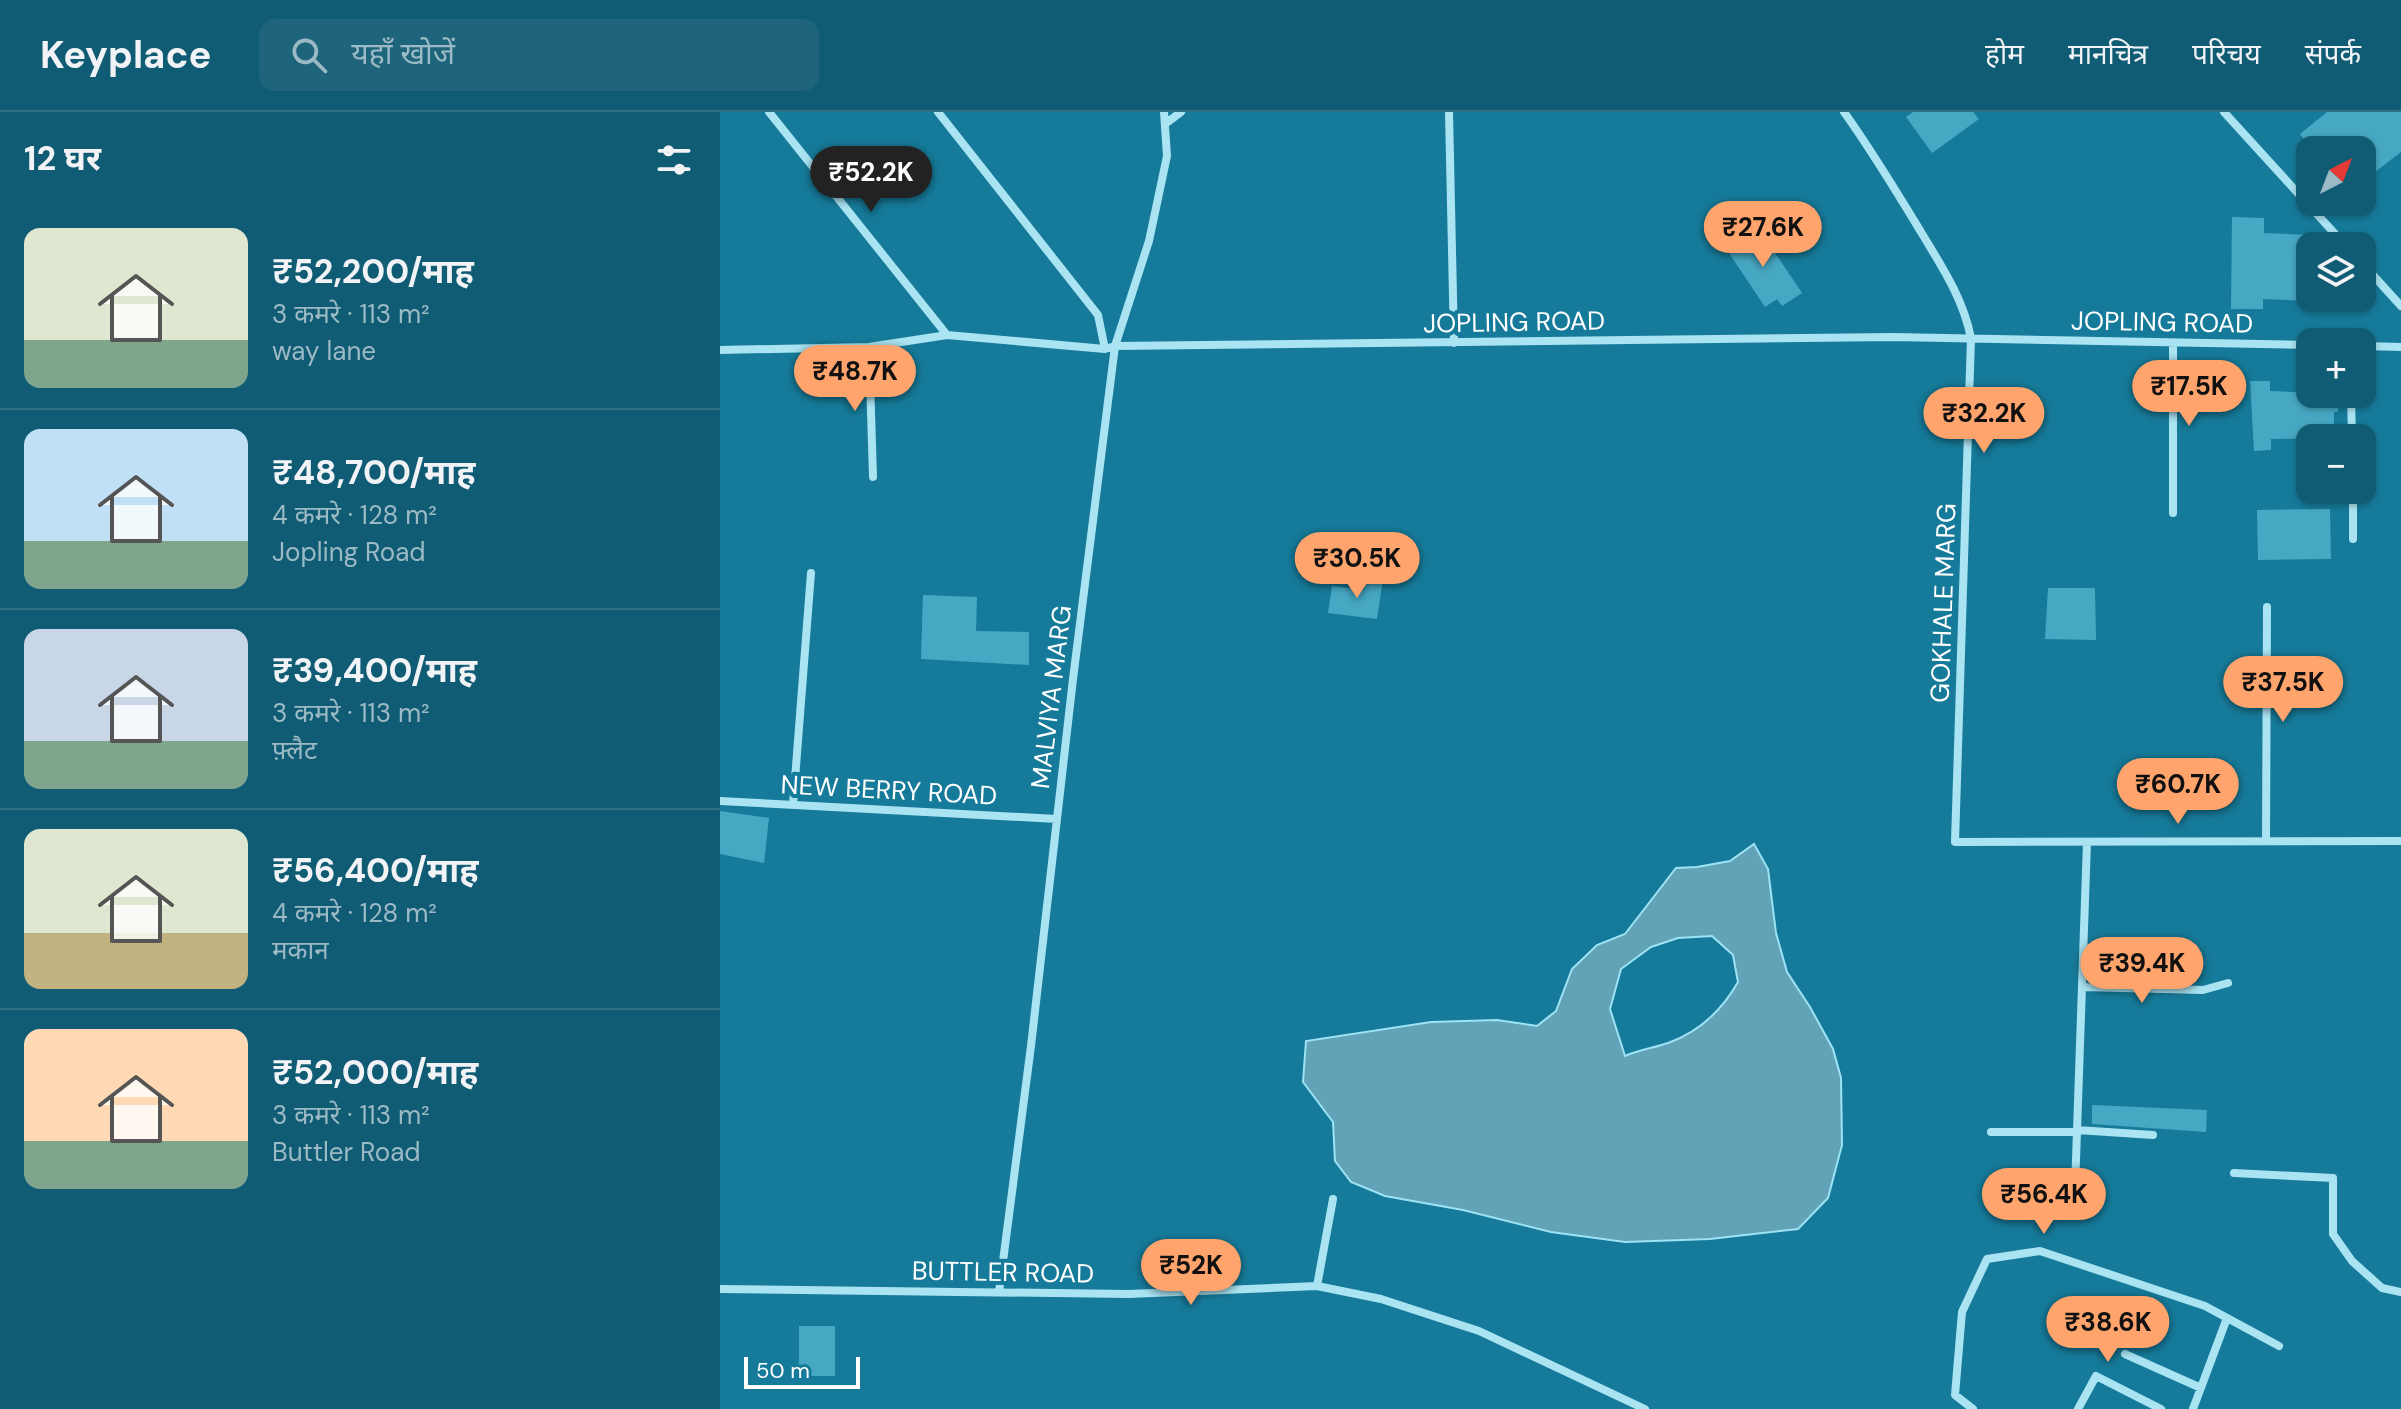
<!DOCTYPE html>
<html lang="hi">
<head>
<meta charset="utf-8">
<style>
  :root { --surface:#105c74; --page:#1e657c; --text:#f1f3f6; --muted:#9cbac5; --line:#307186; --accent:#ffa46c }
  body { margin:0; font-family:"DM Sans","Noto Sans Devanagari",sans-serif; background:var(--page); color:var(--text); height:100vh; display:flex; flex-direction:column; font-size:30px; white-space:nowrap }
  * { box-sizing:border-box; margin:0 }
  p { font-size:26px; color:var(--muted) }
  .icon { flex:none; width:44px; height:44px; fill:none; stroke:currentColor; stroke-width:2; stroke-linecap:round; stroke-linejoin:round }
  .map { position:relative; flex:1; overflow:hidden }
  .panel { display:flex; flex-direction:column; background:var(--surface); width:720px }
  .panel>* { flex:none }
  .needle { width:52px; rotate:42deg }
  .controls { position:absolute; left:1576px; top:24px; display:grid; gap:16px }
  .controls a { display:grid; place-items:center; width:80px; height:80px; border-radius:16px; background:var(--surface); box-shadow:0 2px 6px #0004; font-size:40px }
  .scale { position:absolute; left:24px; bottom:20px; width:116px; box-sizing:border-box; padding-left:8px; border:4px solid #fff; border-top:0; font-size:22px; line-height:28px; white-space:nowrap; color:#fff; -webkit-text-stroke:6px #167b9a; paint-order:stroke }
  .price { position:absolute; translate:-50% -68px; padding:0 18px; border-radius:28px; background:var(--accent); color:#111; font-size:26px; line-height:52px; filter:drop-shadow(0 2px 4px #0008) }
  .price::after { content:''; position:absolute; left:50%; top:48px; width:24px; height:18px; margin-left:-12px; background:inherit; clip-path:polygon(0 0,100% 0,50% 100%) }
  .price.current { background:#222; color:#fff }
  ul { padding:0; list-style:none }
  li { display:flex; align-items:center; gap:24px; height:200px; padding:0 24px }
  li+li { border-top:2px solid var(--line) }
  li span { display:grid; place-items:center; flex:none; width:224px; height:160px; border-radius:16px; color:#555 }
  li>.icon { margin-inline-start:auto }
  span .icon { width:96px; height:96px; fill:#fffc; stroke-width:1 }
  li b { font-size:34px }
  h2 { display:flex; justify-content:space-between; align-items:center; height:96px; padding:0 24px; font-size:34px }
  header { display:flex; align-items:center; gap:48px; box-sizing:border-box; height:112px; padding:0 40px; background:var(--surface); border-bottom:2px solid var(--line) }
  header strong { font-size:38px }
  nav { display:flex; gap:44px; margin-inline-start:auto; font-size:28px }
  .search { width:560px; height:72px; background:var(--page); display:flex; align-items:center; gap:20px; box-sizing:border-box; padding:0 28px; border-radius:16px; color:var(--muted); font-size:30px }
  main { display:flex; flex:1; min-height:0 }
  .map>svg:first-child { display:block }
  .water { fill:#62a3b7; stroke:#9de3f5; stroke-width:2; fill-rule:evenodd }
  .building { fill:#47a8c4 }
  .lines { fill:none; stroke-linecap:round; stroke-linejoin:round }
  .minor { stroke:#aae3f2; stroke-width:8 }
  .labels { text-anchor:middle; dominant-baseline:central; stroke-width:8; stroke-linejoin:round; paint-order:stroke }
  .street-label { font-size:26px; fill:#fff; stroke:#167b9a }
</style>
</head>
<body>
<header>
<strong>Keyplace</strong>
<div class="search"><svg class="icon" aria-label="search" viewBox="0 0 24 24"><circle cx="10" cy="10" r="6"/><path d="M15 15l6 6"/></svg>यहाँ खोजें</div>
<nav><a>होम</a><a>मानचित्र</a><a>परिचय</a><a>संपर्क</a></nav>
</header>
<main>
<section class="panel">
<h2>12 घर<svg class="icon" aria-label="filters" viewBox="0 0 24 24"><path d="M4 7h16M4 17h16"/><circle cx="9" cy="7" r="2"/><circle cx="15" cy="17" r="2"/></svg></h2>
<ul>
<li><span style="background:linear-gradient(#dfe7d0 70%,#7fa58c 0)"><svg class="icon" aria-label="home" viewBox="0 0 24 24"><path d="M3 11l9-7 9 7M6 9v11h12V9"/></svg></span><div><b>₹52,200/माह</b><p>3 कमरे · 113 m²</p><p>way lane</p></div></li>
<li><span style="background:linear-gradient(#bfe0f5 70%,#7fa58c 0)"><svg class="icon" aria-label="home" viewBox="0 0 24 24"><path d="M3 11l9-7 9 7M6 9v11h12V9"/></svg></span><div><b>₹48,700/माह</b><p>4 कमरे · 128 m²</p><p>Jopling Road</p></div></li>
<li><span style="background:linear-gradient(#c9d6e8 70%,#7fa58c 0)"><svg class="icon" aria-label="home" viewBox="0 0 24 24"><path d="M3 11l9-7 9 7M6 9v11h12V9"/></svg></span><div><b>₹39,400/माह</b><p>3 कमरे · 113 m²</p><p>फ़्लैट</p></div></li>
<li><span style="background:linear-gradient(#dfe7d0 65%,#c2b280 0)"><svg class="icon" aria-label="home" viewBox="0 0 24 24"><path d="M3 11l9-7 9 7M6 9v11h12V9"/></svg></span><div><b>₹56,400/माह</b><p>4 कमरे · 128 m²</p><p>मकान</p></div></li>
<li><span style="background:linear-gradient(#ffd9b3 70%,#7fa58c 0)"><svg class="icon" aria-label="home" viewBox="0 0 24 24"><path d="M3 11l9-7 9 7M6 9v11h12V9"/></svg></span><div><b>₹52,000/माह</b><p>3 कमरे · 113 m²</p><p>Buttler Road</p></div></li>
</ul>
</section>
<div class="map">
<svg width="1681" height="1297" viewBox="0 0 1681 1297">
  <rect width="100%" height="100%" fill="#167b9a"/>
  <path class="water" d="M1034,732l14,25 8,64 11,39 23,35 23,42 8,29 1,67 -14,53 -30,31 -88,10 -85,3 -74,-10 -88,-22 -78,-14 -34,-14 -16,-21 -2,-39 -30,-40 3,-41 125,-19 66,-2 40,6 19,-15 16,-42 25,-24 28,-11 51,-66 21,-1 33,-6zM992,824l21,19 5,27c-16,28 -39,50 -70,61 -15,5 -29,7 -43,13l-15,-47 11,-40 30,-22 27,-9z"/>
  <path class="building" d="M1193,0h60l6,7 -47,34 -26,-36z
    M1607,0h74v40l-39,30v-32h-50l-12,-16z
    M1512,105l32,1v15l46,2v66l-47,-2v10h-32z
    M1037,114l45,67 -20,13 -5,-7 -12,8 -40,-60z
    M1530,269h20v10l68,3v18h-4v26l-63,1v11l-17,1z
    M1610,397l1,50 -73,1 -1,-50z
    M646,465l17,2 -6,40 -49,-6 4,-27 32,4z
    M1328,476h47l1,52 -51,-1z
    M203,483l54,2 -1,34 53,1v33l-108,-6z
    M0,699l49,7 -5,45 -44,-9z
    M1372,993l115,5 -1,22 -114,-8z
    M79,1214h36v50h-36z"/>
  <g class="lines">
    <path class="minor" d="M49,0l178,223
      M218,0l160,203 7,34
      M729,0l5,231
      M1124,0c28,39 52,79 77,120 21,35 42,66 50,106l-16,504 446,-1
      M1504,0l122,134
      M445,12l16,-12
      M1642,151l39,43
      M1642,234l39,1
      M149,235l4,130
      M0,238l149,-3 78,-12 158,14 10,-3 779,-9 416,8
      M1631,282l1,44
      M1633,378v49
      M1453,401v-170
      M0,689l337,18
      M73,693l18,-232
      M1546,729l1,-234
      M1362,875l121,3 25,-7
      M1271,1020h83l3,-2 76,5
      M1514,1061l99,5v56l19,27 30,27 19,4
      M1355,1077l12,-347
      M597,1174l16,-87
      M0,1177l409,5 188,-8 64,13 98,32 166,78
      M279,1180l32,-246 42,-367 42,-333 34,-105 18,-85 -3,-44
      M1405,1242l76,34
      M1253,1297l-18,-14 7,-83 25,-53 53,-8 165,55 74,40
      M1358,1297l18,-33 65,33
      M1473,1297l34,-91"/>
  </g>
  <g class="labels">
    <g class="street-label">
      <text transform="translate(794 210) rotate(-1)">JOPLING ROAD</text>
      <text transform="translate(1442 210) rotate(1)">JOPLING ROAD</text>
      <text transform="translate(1223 491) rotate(-88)">GOKHALE MARG</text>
      <text transform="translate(331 585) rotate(-83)">MALVIYA MARG</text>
      <text transform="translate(169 678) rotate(3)">NEW BERRY ROAD</text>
      <text transform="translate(283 1160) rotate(1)">BUTTLER ROAD</text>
    </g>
  </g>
</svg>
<div class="controls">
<a><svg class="needle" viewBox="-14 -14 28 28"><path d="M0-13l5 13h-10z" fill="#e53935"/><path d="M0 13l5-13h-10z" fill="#9cbac5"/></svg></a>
<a><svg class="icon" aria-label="layers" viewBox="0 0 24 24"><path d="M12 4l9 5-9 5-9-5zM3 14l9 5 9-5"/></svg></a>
<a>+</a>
<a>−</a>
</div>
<div class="scale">50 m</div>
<b class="price current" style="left:151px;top:102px">₹52.2K</b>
<b class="price" style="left:1043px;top:157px">₹27.6K</b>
<b class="price" style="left:135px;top:301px">₹48.7K</b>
<b class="price" style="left:1469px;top:316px">₹17.5K</b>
<b class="price" style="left:1264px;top:343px">₹32.2K</b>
<b class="price" style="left:637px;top:488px">₹30.5K</b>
<b class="price" style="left:1563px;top:612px">₹37.5K</b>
<b class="price" style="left:1458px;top:714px">₹60.7K</b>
<b class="price" style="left:1422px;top:893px">₹39.4K</b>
<b class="price" style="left:1324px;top:1124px">₹56.4K</b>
<b class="price" style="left:471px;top:1195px">₹52K</b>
<b class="price" style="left:1388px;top:1252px">₹38.6K</b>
</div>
</main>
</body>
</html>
